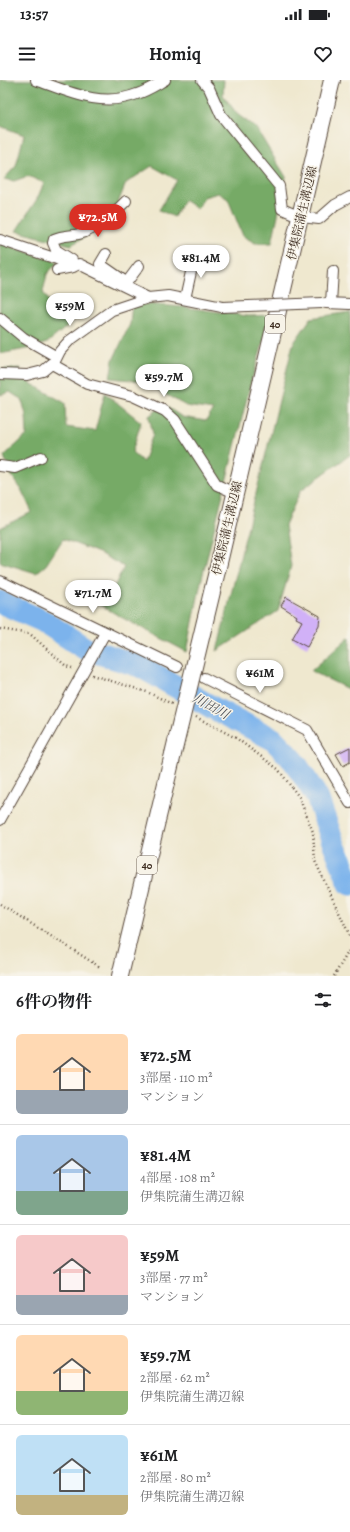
<!DOCTYPE html>
<html lang="ja">
<head>
<meta charset="utf-8">
<style>
  :root { --surface:#fff; --page:#f2f2f2; --text:#202124; --muted:#757577; --line:#e0e0e0; --accent:#d93025 }
  body { margin:0; font-family:Alegreya,"Noto Serif JP",serif; background:var(--page); color:var(--text); height:100vh; display:flex; flex-direction:column; font-size:15px; white-space:nowrap }
  * { box-sizing:border-box; margin:0 }
  p { font-size:13px; color:var(--muted) }
  .icon { flex:none; width:22px; height:22px; fill:none; stroke:currentColor; stroke-width:2; stroke-linecap:round; stroke-linejoin:round }
  .map { position:relative; height:896px; overflow:hidden }
  .panel { display:flex; flex-direction:column; background:var(--surface); flex:1 }
  .panel>* { flex:none }
  .price { position:absolute; translate:-50% -34px; padding:0 9px; border-radius:14px; background:#fff; color:#222; font-size:13px; line-height:26px; filter:drop-shadow(0 1px 2px #0008) }
  .price::after { content:''; position:absolute; left:50%; top:24px; width:12px; height:9px; margin-left:-6px; background:inherit; clip-path:polygon(0 0,100% 0,50% 100%) }
  .price.on { background:var(--accent); color:#fff }
  ul { padding:0; list-style:none }
  li { display:flex; align-items:center; gap:12px; height:100px; padding:0 16px }
  li+li { border-top:1px solid var(--line) }
  li span { display:grid; place-items:center; flex:none; width:112px; height:80px; border-radius:6px; color:#555 }
  li>.icon { margin-inline-start:auto }
  span .icon { width:48px; height:48px; fill:#fffc; stroke-width:1 }
  li b { font-size:17px }
  h2 { display:flex; justify-content:space-between; align-items:center; height:48px; padding:0 16px; font-size:17px }
  .status { display:flex; justify-content:space-between; align-items:center; height:28px; padding:0 20px; background:var(--surface); direction:ltr }
  .status svg { height:11px; fill:currentColor }
  header { display:flex; justify-content:space-between; align-items:center; height:52px; padding:0 16px; background:var(--surface); font-size:18px; font-weight:600 }
  .map>svg:first-child { display:block }
  .forest { fill:#76aa66; stroke:#586a42 }
  .lines { fill:none; stroke-linecap:round; stroke-linejoin:round }
  .river { stroke:#7cb3ec; stroke-width:23 }
  .building { fill:#d1b1f7 }
  .street-casing { stroke:#564639; stroke-width:12 }
  .primary-casing { stroke:#564639; stroke-width:18 }
  .path { stroke:#564639; stroke-width:2.5; stroke-dasharray:1 3; stroke-linecap:butt }
  .street { stroke:#fff; stroke-width:10 }
  .primary { stroke:#fff; stroke-width:16 }
  .street-bridge-casing { stroke:#564639; stroke-width:12; stroke-linecap:butt }
  .primary-bridge-casing { stroke:#564639; stroke-width:18; stroke-linecap:butt }
  .street-bridge { stroke:#fff; stroke-width:10 }
  .primary-bridge { stroke:#fff; stroke-width:16 }
  .labels { text-anchor:middle; dominant-baseline:central; stroke-width:3; stroke-linejoin:round; paint-order:stroke }
  .shield { fill:#f7f3e8; stroke:#73665b; stroke-width:1 }
  .shield-label { font-size:11px; font-weight:bold; fill:#3b2a1e }
  .street-label { font-size:12px; fill:#3b2a1e; stroke:#f7f3e8 }
  .water-label { font-size:13px; font-style:italic; fill:#4e535c; stroke:#f7f3e8 }
</style>
</head>
<body>
<div class="status"><b>13:57</b><svg viewBox="0 0 49 12"><path d="M0 12V9h3v3zM5 12V6h3v6zM10 12V3h3v9zM15 12V0h3v12zM26 1h20v11H26zM47 4h2v5h-2z"/></svg></div>
<header><svg class="icon" aria-label="menu" viewBox="0 0 24 24"><path d="M4 6h16M4 12h16M4 18h16"/></svg>Homiq<svg class="icon" aria-label="heart" viewBox="0 0 24 24"><path d="M12 20l-8-8c-3-5 5-10 8-4 3-6 11-1 8 4z"/></svg></header>
<div class="map">
<svg width="350" height="896" viewBox="0 0 350 896">
  <rect width="100%" height="100%" fill="#f7f3e8"/>
  <filter id="ink" filterUnits="userSpaceOnUse"><feTurbulence type="fractalNoise" baseFrequency=".025" numOctaves="2"/><feDisplacementMap in="SourceGraphic" scale="8" xChannelSelector="R" yChannelSelector="G"/><feConvolveMatrix kernelMatrix="1 2 1 2 8 2 1 2 1" color-interpolation-filters="sRGB"/></filter>
  <filter id="wash" filterUnits="userSpaceOnUse"><feTurbulence type="fractalNoise" baseFrequency=".012" numOctaves="4" result="noise"/><feDisplacementMap in="SourceGraphic" scale="16" xChannelSelector="R" yChannelSelector="G"/><feGaussianBlur stdDeviation="0.9" result="paint"/><feColorMatrix in="noise" values="0 0 0 0 0 0 0 0 0 0 0 0 0 0 0 0 0 1.4 0 .05"/><feComposite in="paint" operator="in"/></filter>
  <g filter="url(#wash)">
    <rect width="100%" height="100%" fill="#efe8cf"/>
    <path class="forest" d="M0,0h224l-1,15 14,19 19,14 30,49 -14,66h-17l-12,-7 -15,-37 -10,-6 -14,4 -7,12 -13,-9 -10,17 -15,-7 18,-30 -25,-14 -26,17 -12,30 -22,20 -21,12 -55,-14 21,-32 7,-16 -16,-7 -14,5 -10,-2 12,-13 8,-31 -24,-9z
      M0,163l58,19 -11,12 -4,18 10,17 16,16 -22,18 -16,5 -31,6z
      M132,223l51,4 65,9 24,-1 -21,67 -50,200 -14,70 -66,-35 -26,-15 1,-15 17,2 11,-22 -25,-14 -36,-14 -17,26 -10,8 -36,-11v-34l32,-16 -11,-23 -11,-16 -6,-17 23,-21 -1,-20 -4,-15 -12,-8 -10,3v-26l21,-1 -3,8 47,27 1,24 29,4 10,-38 36,29 -9,30 11,10 10,-28 -4,-18 15,-11 18,12 24,4 7,-11 -27,-4 -44,-25 -32,-3 3,-18 17,-36z
      M350,232v143l-49,35 -16,35 6,41 -13,45 -61,40 76,-307 18,-26z
      M350,556v54l-39,-19z"/>
    <g class="lines">
      <path class="river" d="M0,522l43,19 43,28 54,17 75,43 58,30 21,22 23,36 16,45 17,42"/>
    </g>
    <g id="blocks">
      <path class="building" d="M286,517l34,19 -1,9 -12,22 -15,-8 10,-18 -6,-3 1,-2 -16,-10z
        M350,667v15l-7,4 -7,-12z"/>
    </g>
  </g>
  <g filter="url(#ink)">
    <use href="#blocks" fill-opacity="0" stroke="#564639" stroke-width="1"/>
    <g class="lines">
      <defs>
        <path id="street" d="M36,0c34,12 65,28 101,14 10,-3 19,-9 28,-14
          M202,0l7,8 12,27 58,71 3,23 19,8 18,2 16,-14 15,-8
          M0,160l57,19 16,8 6,-3 69,34
          M106,174l-6,10 23,16
          M72,180l-16,-10 -3,-7 1,-4c9,-4 17,-3 25,-5 19,-5 34,-20 47,-33
          M57,190l16,-3
          M124,206l15,-20
          M185,219l10,-45
          M326,223l24,1
          M331,223l2,-32
          M0,238l24,20 33,19
          M52,284l35,20 46,12 32,15 10,9 42,65 18,8
          M0,294l27,1 16,-4 12,-10 5,-10 9,-10 43,-31 36,-12 20,-2 54,11
          M0,386l15,2 26,-11
          M0,501l177,86
          M204,598l103,52 43,73
          M0,740l105,-187"/>
        <path id="primary" d="M218,487l114,-487
          M120,896l53,-222"/>
      </defs>
      <use href="#street" class="street-casing"/>
      <use href="#primary" class="primary-casing"/>
      <path class="path" d="M0,549l30,5 36,32 6,2
        M92,595l55,17 25,12
        M196,637l40,21 42,31 21,28 14,35 2,29 35,75
        M0,824l100,63
        M334,896l16,-27"/>
      <use href="#street" class="street"/>
      <use href="#primary" class="primary"/>
      <defs>
        <path id="street-bridge" d="M222,227l100,-4"/>
        <path id="primary-bridge" d="M173,674l45,-187"/>
      </defs>
      <use href="#street-bridge" class="street-bridge-casing"/>
      <use href="#primary-bridge" class="primary-bridge-casing"/>
      <use href="#street-bridge" class="street-bridge"/>
      <use href="#primary-bridge" class="primary-bridge"/>
    </g>
  </g>
  <g class="labels">
    <g class="shield">
      <rect x="265" y="235" width="20" height="18" rx="3"/>
      <rect x="137" y="776" width="20" height="18" rx="3"/>
    </g>
    <g class="shield-label">
      <text x="275" y="244">40</text>
      <text x="147" y="785">40</text>
    </g>
    <g class="street-label">
      <text transform="translate(302 133) rotate(-77)">伊集院蒲生溝辺線</text>
      <text transform="translate(227 448) rotate(-77)">伊集院蒲生溝辺線</text>
    </g>
    <g class="water-label">
      <text transform="translate(211 626) rotate(29)">川田川</text>
    </g>
  </g>
</svg>
<b class="price on" style="left:98px;top:158px">¥72.5M</b>
<b class="price" style="left:201px;top:199px">¥81.4M</b>
<b class="price" style="left:70px;top:247px">¥59M</b>
<b class="price" style="left:164px;top:318px">¥59.7M</b>
<b class="price" style="left:93px;top:534px">¥71.7M</b>
<b class="price" style="left:260px;top:614px">¥61M</b>
</div>
<section class="panel">
<h2>6件の物件<svg class="icon" aria-label="filters" viewBox="0 0 24 24"><path d="M4 7h16M4 17h16"/><circle cx="9" cy="7" r="2"/><circle cx="15" cy="17" r="2"/></svg></h2>
<ul>
<li><span style="background:linear-gradient(#ffd9b3 70%,#9aa5b1 0)"><svg class="icon" aria-label="home" viewBox="0 0 24 24"><path d="M3 11l9-7 9 7M6 9v11h12V9"/></svg></span><div><b>¥72.5M</b><p>3部屋 · 110 m²</p><p>マンション</p></div></li>
<li><span style="background:linear-gradient(#a9c7e8 70%,#7fa58c 0)"><svg class="icon" aria-label="home" viewBox="0 0 24 24"><path d="M3 11l9-7 9 7M6 9v11h12V9"/></svg></span><div><b>¥81.4M</b><p>4部屋 · 108 m²</p><p>伊集院蒲生溝辺線</p></div></li>
<li><span style="background:linear-gradient(#f6c9c9 75%,#9aa5b1 0)"><svg class="icon" aria-label="home" viewBox="0 0 24 24"><path d="M3 11l9-7 9 7M6 9v11h12V9"/></svg></span><div><b>¥59M</b><p>3部屋 · 77 m²</p><p>マンション</p></div></li>
<li><span style="background:linear-gradient(#ffd9b3 70%,#8fb573 0)"><svg class="icon" aria-label="home" viewBox="0 0 24 24"><path d="M3 11l9-7 9 7M6 9v11h12V9"/></svg></span><div><b>¥59.7M</b><p>2部屋 · 62 m²</p><p>伊集院蒲生溝辺線</p></div></li>
<li><span style="background:linear-gradient(#bfe0f5 75%,#c2b280 0)"><svg class="icon" aria-label="home" viewBox="0 0 24 24"><path d="M3 11l9-7 9 7M6 9v11h12V9"/></svg></span><div><b>¥61M</b><p>2部屋 · 80 m²</p><p>伊集院蒲生溝辺線</p></div></li>
</ul>
</section>
</body>
</html>
